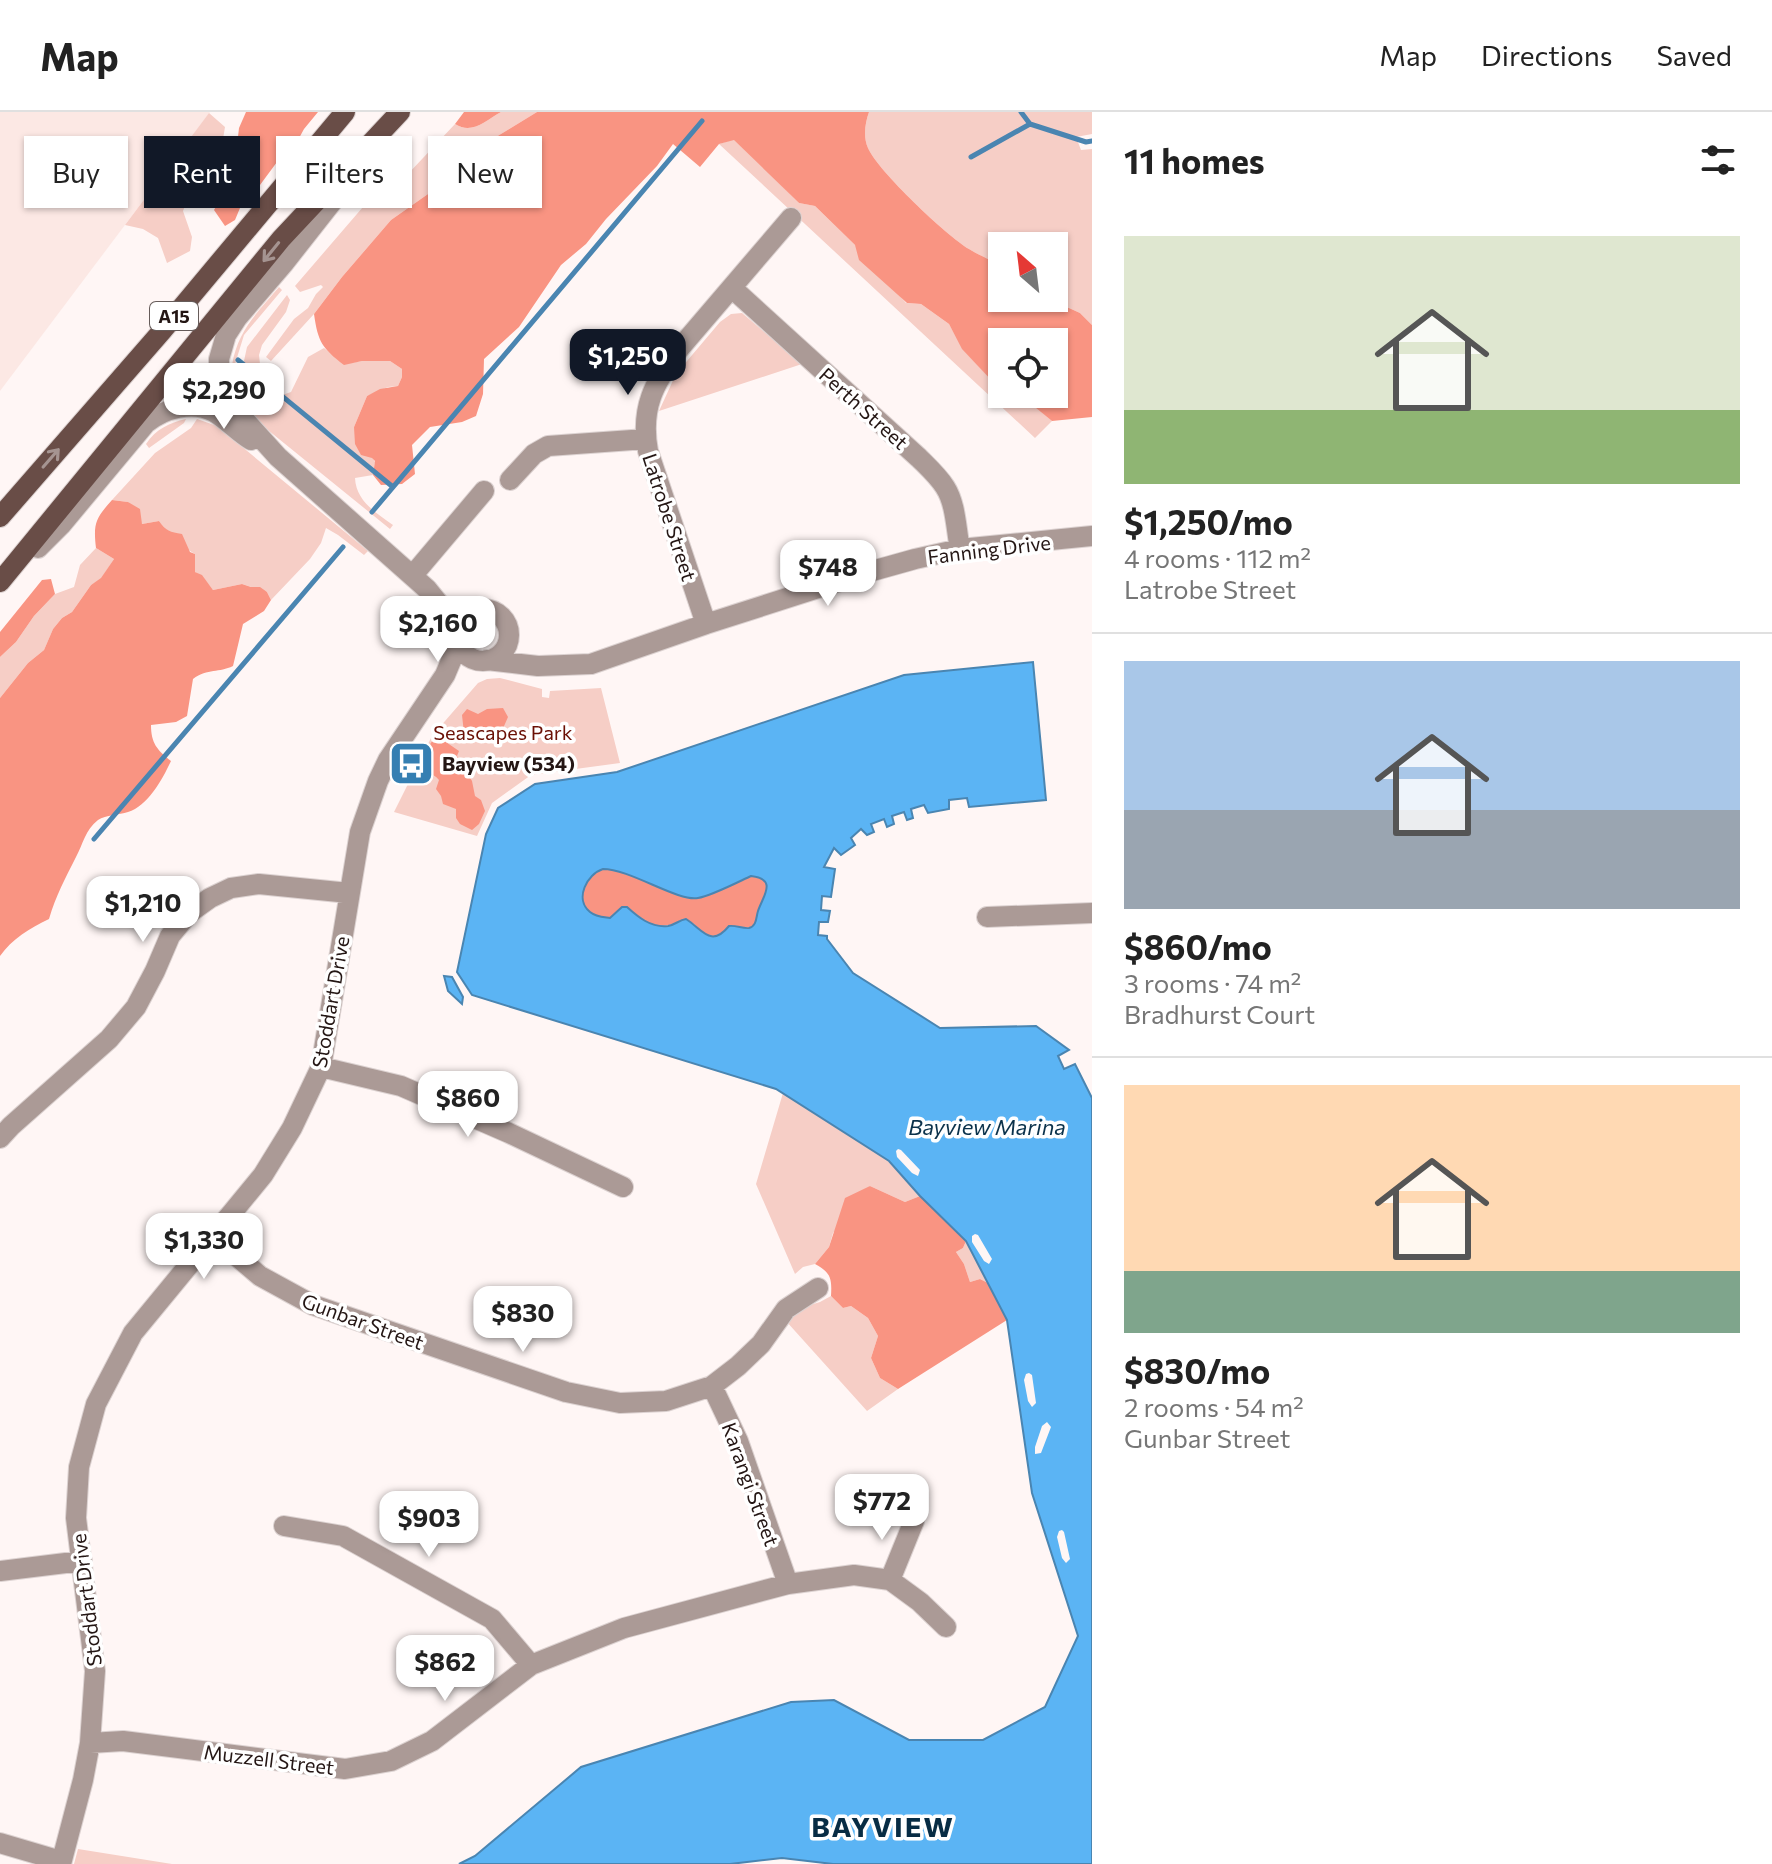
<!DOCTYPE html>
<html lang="en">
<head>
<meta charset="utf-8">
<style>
  :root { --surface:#fff; --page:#f2f2f2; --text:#222; --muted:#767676; --line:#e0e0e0; --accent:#111827 }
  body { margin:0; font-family:Commissioner,sans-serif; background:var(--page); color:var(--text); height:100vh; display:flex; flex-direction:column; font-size:30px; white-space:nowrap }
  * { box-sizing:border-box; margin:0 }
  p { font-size:26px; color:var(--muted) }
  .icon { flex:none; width:44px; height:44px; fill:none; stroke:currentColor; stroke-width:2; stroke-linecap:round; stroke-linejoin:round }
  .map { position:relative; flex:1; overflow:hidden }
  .panel { display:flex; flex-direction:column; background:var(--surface); width:680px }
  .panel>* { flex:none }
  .top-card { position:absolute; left:24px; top:24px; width:760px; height:72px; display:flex; gap:16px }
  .needle { width:52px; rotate:332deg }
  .tools { position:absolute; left:988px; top:120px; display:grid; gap:16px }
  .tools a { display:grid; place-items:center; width:80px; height:80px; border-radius:0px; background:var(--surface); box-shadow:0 2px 6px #0004; font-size:40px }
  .price { position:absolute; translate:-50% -68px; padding:0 18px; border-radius:16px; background:#fff; color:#222; font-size:26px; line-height:52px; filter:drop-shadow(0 2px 4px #0008) }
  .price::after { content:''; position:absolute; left:50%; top:48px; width:24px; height:18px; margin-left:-12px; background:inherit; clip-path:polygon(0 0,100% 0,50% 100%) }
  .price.selected { background:var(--accent); color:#fff }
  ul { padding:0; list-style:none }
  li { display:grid; align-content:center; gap:16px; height:424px; padding:0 32px }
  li+li { border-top:2px solid var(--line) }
  li span { display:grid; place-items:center; height:248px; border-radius:0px; color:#555 }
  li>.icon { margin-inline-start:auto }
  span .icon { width:144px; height:144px; fill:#fffc; stroke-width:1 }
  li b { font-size:34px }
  h2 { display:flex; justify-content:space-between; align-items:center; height:96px; padding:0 32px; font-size:34px }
  .tag { padding:0 28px; border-radius:0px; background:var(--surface); box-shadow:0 2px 6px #0004; font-size:28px; line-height:72px }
  .tag.selected { background:var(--accent); color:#fff }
  header { display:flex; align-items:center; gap:48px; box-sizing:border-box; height:112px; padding:0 40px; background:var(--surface); border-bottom:2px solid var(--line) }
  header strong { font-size:38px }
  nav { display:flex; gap:44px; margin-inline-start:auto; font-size:28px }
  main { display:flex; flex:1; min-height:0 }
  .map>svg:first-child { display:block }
  .built { fill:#fce8e4 }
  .green { fill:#f6cec6 }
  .forest { fill:#f99482 }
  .water { fill:#5bb4f4; stroke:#4a85b1; stroke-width:2; fill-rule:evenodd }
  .pier { fill:#fff6f5 }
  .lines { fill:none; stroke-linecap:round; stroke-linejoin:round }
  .stream { stroke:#4a85b1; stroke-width:5 }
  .minor-casing { stroke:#dcd2d1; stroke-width:22 }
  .major-casing { stroke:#dcd2d1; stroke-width:22 }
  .minor { stroke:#ab9a96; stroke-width:20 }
  .major { stroke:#694d47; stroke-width:20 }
  .oneway { stroke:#a59491 }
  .labels { text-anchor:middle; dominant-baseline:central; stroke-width:7; stroke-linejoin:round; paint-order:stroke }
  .shield { fill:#fff; stroke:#665c5a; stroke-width:2 }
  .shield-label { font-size:18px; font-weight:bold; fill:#241614 }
  .street-label { font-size:20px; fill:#241614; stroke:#fff }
  .park-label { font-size:20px; fill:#6a1005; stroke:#fff }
  .poi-label { font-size:20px; font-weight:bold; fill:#241614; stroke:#fff; text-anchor:start }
  .water-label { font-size:22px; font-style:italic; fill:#0b324b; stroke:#fff }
  .district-label { font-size:28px; font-weight:bold; letter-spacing:2px; fill:#072c44; stroke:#fff }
</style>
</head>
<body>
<header>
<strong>Map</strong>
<nav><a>Map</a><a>Directions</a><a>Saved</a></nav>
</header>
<main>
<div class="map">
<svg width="1092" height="1752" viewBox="0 0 1092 1752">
  <rect width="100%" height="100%" fill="#fff6f5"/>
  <path class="built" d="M0,0h210l-210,279z"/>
  <path class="green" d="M501,0h36l-74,45 -35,37 -37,26 -49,57 -28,37 -43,47 -5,-4 28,-38 14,-11 8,-14 7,-7 -2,-2 -21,7 -5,-6 80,-93 16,-1 64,-68c17,11 30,-3 46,-12z
    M869,0h223v22l-16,3 5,13 11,-1v176l-12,-12 -33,-15h7v-52h-52v21c-10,-7 -22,-11 -33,-18 -22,-13 -91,-78 -101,-101 -5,-11 -3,-25 1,-36z
    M209,1l16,14 -3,18 -19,9 -16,16 10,16 -9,12 -5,13 9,26 -2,14 -23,12 -9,-25 -15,-9 -18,-4z
    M734,27l65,64 16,3 40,39 51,58 15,1 28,20 14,25 29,32 10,5v8h17l4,2 29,25 -17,17 -316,-294z
    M279,175l3,3 -38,45 -9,29 -3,1c6,-35 25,-52 47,-78z
    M287,183l3,5 -4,12 -24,33 -3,10 1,9 -9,18 5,10 12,8 23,-8 17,-35 16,-9 20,16 18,-3h28l12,8v8l-4,9 -10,1 -21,9 -13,31 21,35 -2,13 -18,3c1,23 21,35 38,47l-3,4 -132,-107 -23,-27v-15l7,-10 5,-23z
    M742,201l60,51 -143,47 17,-37 44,-52 11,-8z
    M186,307l-2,4 -35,25 -3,-4c10,-15 23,-21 40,-25z
    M197,307l20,7 151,125 -4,4 -26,-20 -12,-7 -5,15 -11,16 -39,41 -4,-8 -25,-8 -29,6 -11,-14 -7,-4v-18c-11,-6 -29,-23 -36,-33l-17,3 -14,-22 -16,-2 43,-47 36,-25z
    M96,436l18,11 -13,20 -10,6 -19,27 -10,6 -9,11 -9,21 -16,13 -28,35v-41l16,-15 18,-26 21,-22 19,-7 6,-22z
    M500,566l42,11v8l7,1 1,-7 51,-3 19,75 -89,12 -39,28 -15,33 -83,-24 38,-76 46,-53 9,-4z
    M783,981l106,68 31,35 -15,6 -35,-16 -37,47 -4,14 -14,17 -12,3 -8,7 -39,-90z
    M966,1129l22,42 -8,-4 -10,3 -6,-18 -8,-12 7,-4z
    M831,1184l12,12 8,-2 17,12 10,18 -7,22 9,20 18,11 -31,22 -81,-90 18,-14 16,-5z
    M78,1737l94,15h-98z"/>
  <path class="forest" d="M246,0h72l-14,17 -12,22 -15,11 -17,23 -15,11 -10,24 -10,6 -11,-16 8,-14 3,-15 11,-27 3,-26z
    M464,0h37c-16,9 -29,23 -46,12z
    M537,0h332c-4,11 -6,25 -1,36 10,23 79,88 101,101 11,7 23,11 33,18v31h45l33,15 12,12v92l-40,4 -33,-27h35v-52h-52v44l-10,-5 -30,-32 -13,-25 -28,-20 -14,-1 -48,-43 -4,-15 -40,-39 -16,-3 -65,-63 -15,4 -19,23 -27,-23 -16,22 -51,53 -20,25 -25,21 -42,62 -35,32 -1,35 -7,22 -14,6 -32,5 -18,18 3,29 -13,10 -21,1 -8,-10 2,-14 -3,-3 -11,-3 -6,-11 -1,-17 13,-31 13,-7 18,-3 4,-9v-8l-12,-8h-28l-18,4c-22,-17 -26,-23 -30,-51l28,-37 49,-57 37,-26 35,-37z
    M112,388l16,2 12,7 2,15 17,-3c7,10 11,11 23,13l8,18 5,2v18l7,3 11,15 29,-6 9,3h9l7,5 4,8 -7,11 -21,13 -10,42c-14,7 -25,2 -40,13l-6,37 -11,6 -25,3c0,18 6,25 20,36 -9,19 -23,45 -43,51 -9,3 -22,3 -30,8 -13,10 -15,24 -22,37 -11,22 -20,38 -27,62 -19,9 -37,20 -49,37v-258l28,-35 16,-13 9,-21 9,-11 10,-6 19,-27 10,-7 13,-19 -18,-11c-3,-25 0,-30 16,-48z
    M51,467l4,15 -21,22 -18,26 -16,15v-25l42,-52z
    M503,596l5,9 -7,16 -17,-1c-6,7 -10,14 -19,10l-3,-27 5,-6 11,5 9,-5z
    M434,626h6l19,13 -2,5 15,25 3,15 6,4 4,11 -6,13 -7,6 -12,-6 -4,-6v-9l-13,-5 -2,-8 -5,-7 3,-9c-3,-4 -8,-6 -12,-9 -11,-10 2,-24 7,-33z
    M603,757c27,0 75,33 95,29 13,-2 40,-16 53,-22 26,2 13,18 8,33 -2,5 -2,15 -7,18 -3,2 -18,-1 -25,1l-4,6 -7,2h-11l-11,-12 -13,-4c-20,14 -42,-1 -59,-13l-12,11c-7,-1 -14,-1 -20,-6 -16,-13 -3,-38 13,-43z
    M870,1074l35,16 15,-6 46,45 -3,7 -7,4 8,12 6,18 10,-3 8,4 19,37 -109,69 -18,-11 -9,-20 7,-22 -10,-18 -17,-12 -8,2 -12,-12c1,-18 0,-23 -16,-32l14,-17 16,-49z"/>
  <path class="water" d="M1033,550l13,138 -77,7 -2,-9 -18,2v9l-21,4 -4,-8 -13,4 2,9 -6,2 -3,-8 -12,4 2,8 -7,3 -3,-8 -13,5 3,8 -7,3 -6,-6 -10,9 4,7 -14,10 -7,-7 -10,19 11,2 -4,28 -9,-1 -1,14 9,1 -2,11h-9l-1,13 9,1v3l26,34 87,55 96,-2 33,24 -11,6 6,13 11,-5 17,34v766h-259l-51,-6 -52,6h-271l16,-8 106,-89 210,-65 43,-2 75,40h74l62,-33 33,-71 -46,-143 -25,-173 -41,-79 -46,-45 -31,-35 -113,-72 -304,-94 -15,-23 29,-138 12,-26 37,-24 82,-12 287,-97zM603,757c27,0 75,33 95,29 13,-2 40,-16 53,-22 27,3 12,20 7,35 -2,6 -1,15 -9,17 -6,1 -13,-3 -20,-2 -18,22 -26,4 -43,-7 -7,1 -11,6 -18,7 -17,2 -30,-9 -41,-19h-5l-12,11c-7,-1 -14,-1 -20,-6 -16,-13 -3,-38 13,-43z
    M444,864l8,1 11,20 -1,7 -14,-13z"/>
  <path class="pier" d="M898,1037l3,1 19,20 -2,6 -6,-3 -15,-16 -1,-6z
    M975,1122l3,1 14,24 -3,5 -5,-3 -12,-19v-6z
    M1029,1261l3,2 4,28 -4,4 -4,-6 -4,-21 2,-6z
    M1047,1310l4,5 -10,26 -6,1v-7l7,-21z
    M1062,1418l2,2 6,27 -4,4 -4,-5 -5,-21 2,-6z"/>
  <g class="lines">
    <path class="stream" d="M1021,0l9,12 56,18 6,-1
      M971,45l59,-33
      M238,248l155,127
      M372,400l330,-391
      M94,727l249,-292"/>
    <defs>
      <path id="minor" d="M365,48l-81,103 -47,55 -11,17 -4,14 -3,10v20l4,14 9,13 46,51 149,132 21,26 9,21
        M732,176l187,170c9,9 19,18 26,29 11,17 11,42 15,62
        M510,368l24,-26 14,-8 98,-7
        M38,436l23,-23 85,-102c18,-14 46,-23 68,-11 13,8 24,20 37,28
        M413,463l71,-84
        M457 523a26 26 0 1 1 52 0a26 26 0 1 1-52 0Z
        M706,512l-58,-173c-8,-43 6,-68 31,-102l112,-131
        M487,548l51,6 53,-2 115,-40 159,-51 50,-14 45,-10 132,-13
        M987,805l105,-4
        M321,955l80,19 108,47 114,54
        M0,1026l11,-12 98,-87 27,-32 19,-36 15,-35 19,-23 21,-15 21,-10 28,-4 90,9
        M213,1124l47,40 53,29 253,87 54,11 46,-2 46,-15 26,-20 23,-22 25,-35 32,-21
        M712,1274l26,55 50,143
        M284,1414l59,10 149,83 39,46
        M0,1459l82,-10
        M890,1468l24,-59
        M90,1631l33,-2 222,28 46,-8 41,-20 99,-76 93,-37 164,-44 66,-9 36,5 30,22 26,25
        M0,1731l61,18
        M61,1752l22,-84 7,-37 5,-72 -19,-153 3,-51 17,-63 37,-71 130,-158 29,-47 29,-61 39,-235 18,-51 10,-21 57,-85 14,-33"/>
      <path id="major" d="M0,405l162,-186 183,-219
        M0,470l281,-343 119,-127"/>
    </defs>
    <use href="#minor" class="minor-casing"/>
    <use href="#major" class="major-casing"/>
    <use href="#minor" class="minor"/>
    <use href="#major" class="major"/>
  </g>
  <defs><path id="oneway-shaft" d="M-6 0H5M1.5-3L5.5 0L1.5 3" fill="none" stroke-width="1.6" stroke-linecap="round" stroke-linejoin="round" transform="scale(2)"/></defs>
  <g class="oneway">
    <use href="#oneway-shaft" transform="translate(271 140) rotate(129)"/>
    <use href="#oneway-shaft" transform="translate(51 346) rotate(-49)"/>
  </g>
  <defs>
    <symbol id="bus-square" viewBox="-11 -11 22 22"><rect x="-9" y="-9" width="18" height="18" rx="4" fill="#357fb2" stroke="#fff"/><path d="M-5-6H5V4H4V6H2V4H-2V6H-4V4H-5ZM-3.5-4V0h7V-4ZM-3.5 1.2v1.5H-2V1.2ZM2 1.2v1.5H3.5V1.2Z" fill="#fff"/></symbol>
  </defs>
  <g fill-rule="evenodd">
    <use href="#bus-square" x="386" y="626" width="51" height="51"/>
  </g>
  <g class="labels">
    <rect class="shield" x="150" y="190" width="48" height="28" rx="6"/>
    <g class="shield-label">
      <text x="174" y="204">A15</text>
    </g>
    <g class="street-label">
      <text transform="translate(864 296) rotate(42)">Perth Street</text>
      <text transform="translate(670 405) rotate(72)">Latrobe Street</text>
      <text transform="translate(989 437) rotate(-7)">Fanning Drive</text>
      <text transform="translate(330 890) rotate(-80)">Stoddart Drive</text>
      <text transform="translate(363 1209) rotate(20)">Gunbar Street</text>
      <text transform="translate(751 1372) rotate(70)">Karangi Street</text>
      <text transform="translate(86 1488) rotate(-97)">Stoddart Drive</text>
      <text transform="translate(269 1647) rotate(7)">Muzzell Street</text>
    </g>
    <g class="park-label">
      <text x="503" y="620">Seascapes Park</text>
    </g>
    <g class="poi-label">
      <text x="442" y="651">Bayview (534)</text>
    </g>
    <g class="water-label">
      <text x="987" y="1014">Bayview Marina</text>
    </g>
    <g class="district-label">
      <text x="883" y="1714">BAYVIEW</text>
    </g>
  </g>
</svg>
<div class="tools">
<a><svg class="needle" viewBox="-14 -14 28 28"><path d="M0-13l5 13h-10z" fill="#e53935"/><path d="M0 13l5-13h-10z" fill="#767676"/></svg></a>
<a><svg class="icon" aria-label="locate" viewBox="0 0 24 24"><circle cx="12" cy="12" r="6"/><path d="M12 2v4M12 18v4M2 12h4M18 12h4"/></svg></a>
</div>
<b class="price selected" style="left:628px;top:285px">$1,250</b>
<b class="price" style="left:224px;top:319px">$2,290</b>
<b class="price" style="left:828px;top:496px">$748</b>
<b class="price" style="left:438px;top:552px">$2,160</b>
<b class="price" style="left:143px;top:832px">$1,210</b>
<b class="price" style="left:468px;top:1027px">$860</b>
<b class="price" style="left:204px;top:1169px">$1,330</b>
<b class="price" style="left:523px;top:1242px">$830</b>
<b class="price" style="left:882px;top:1430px">$772</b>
<b class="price" style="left:429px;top:1447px">$903</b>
<b class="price" style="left:445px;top:1591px">$862</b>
<div class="top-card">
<a class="tag">Buy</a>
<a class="tag selected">Rent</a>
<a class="tag">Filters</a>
<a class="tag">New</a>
</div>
</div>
<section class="panel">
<h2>11 homes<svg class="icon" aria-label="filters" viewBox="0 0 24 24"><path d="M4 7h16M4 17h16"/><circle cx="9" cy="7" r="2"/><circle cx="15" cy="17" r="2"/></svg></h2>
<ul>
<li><span style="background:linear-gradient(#dfe7d0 70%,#8fb573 0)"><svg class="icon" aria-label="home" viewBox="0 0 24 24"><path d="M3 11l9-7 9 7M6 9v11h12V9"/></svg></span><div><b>$1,250/mo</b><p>4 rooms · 112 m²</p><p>Latrobe Street</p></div></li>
<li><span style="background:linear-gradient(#a9c7e8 60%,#9aa5b1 0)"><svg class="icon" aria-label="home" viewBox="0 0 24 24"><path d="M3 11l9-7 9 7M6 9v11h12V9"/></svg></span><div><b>$860/mo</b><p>3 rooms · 74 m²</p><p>Bradhurst Court</p></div></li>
<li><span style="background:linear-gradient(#ffd9b3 75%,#7fa58c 0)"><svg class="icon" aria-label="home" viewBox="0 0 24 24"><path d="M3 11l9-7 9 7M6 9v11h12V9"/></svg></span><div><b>$830/mo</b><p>2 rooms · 54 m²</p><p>Gunbar Street</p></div></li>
</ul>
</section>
</main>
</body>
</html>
